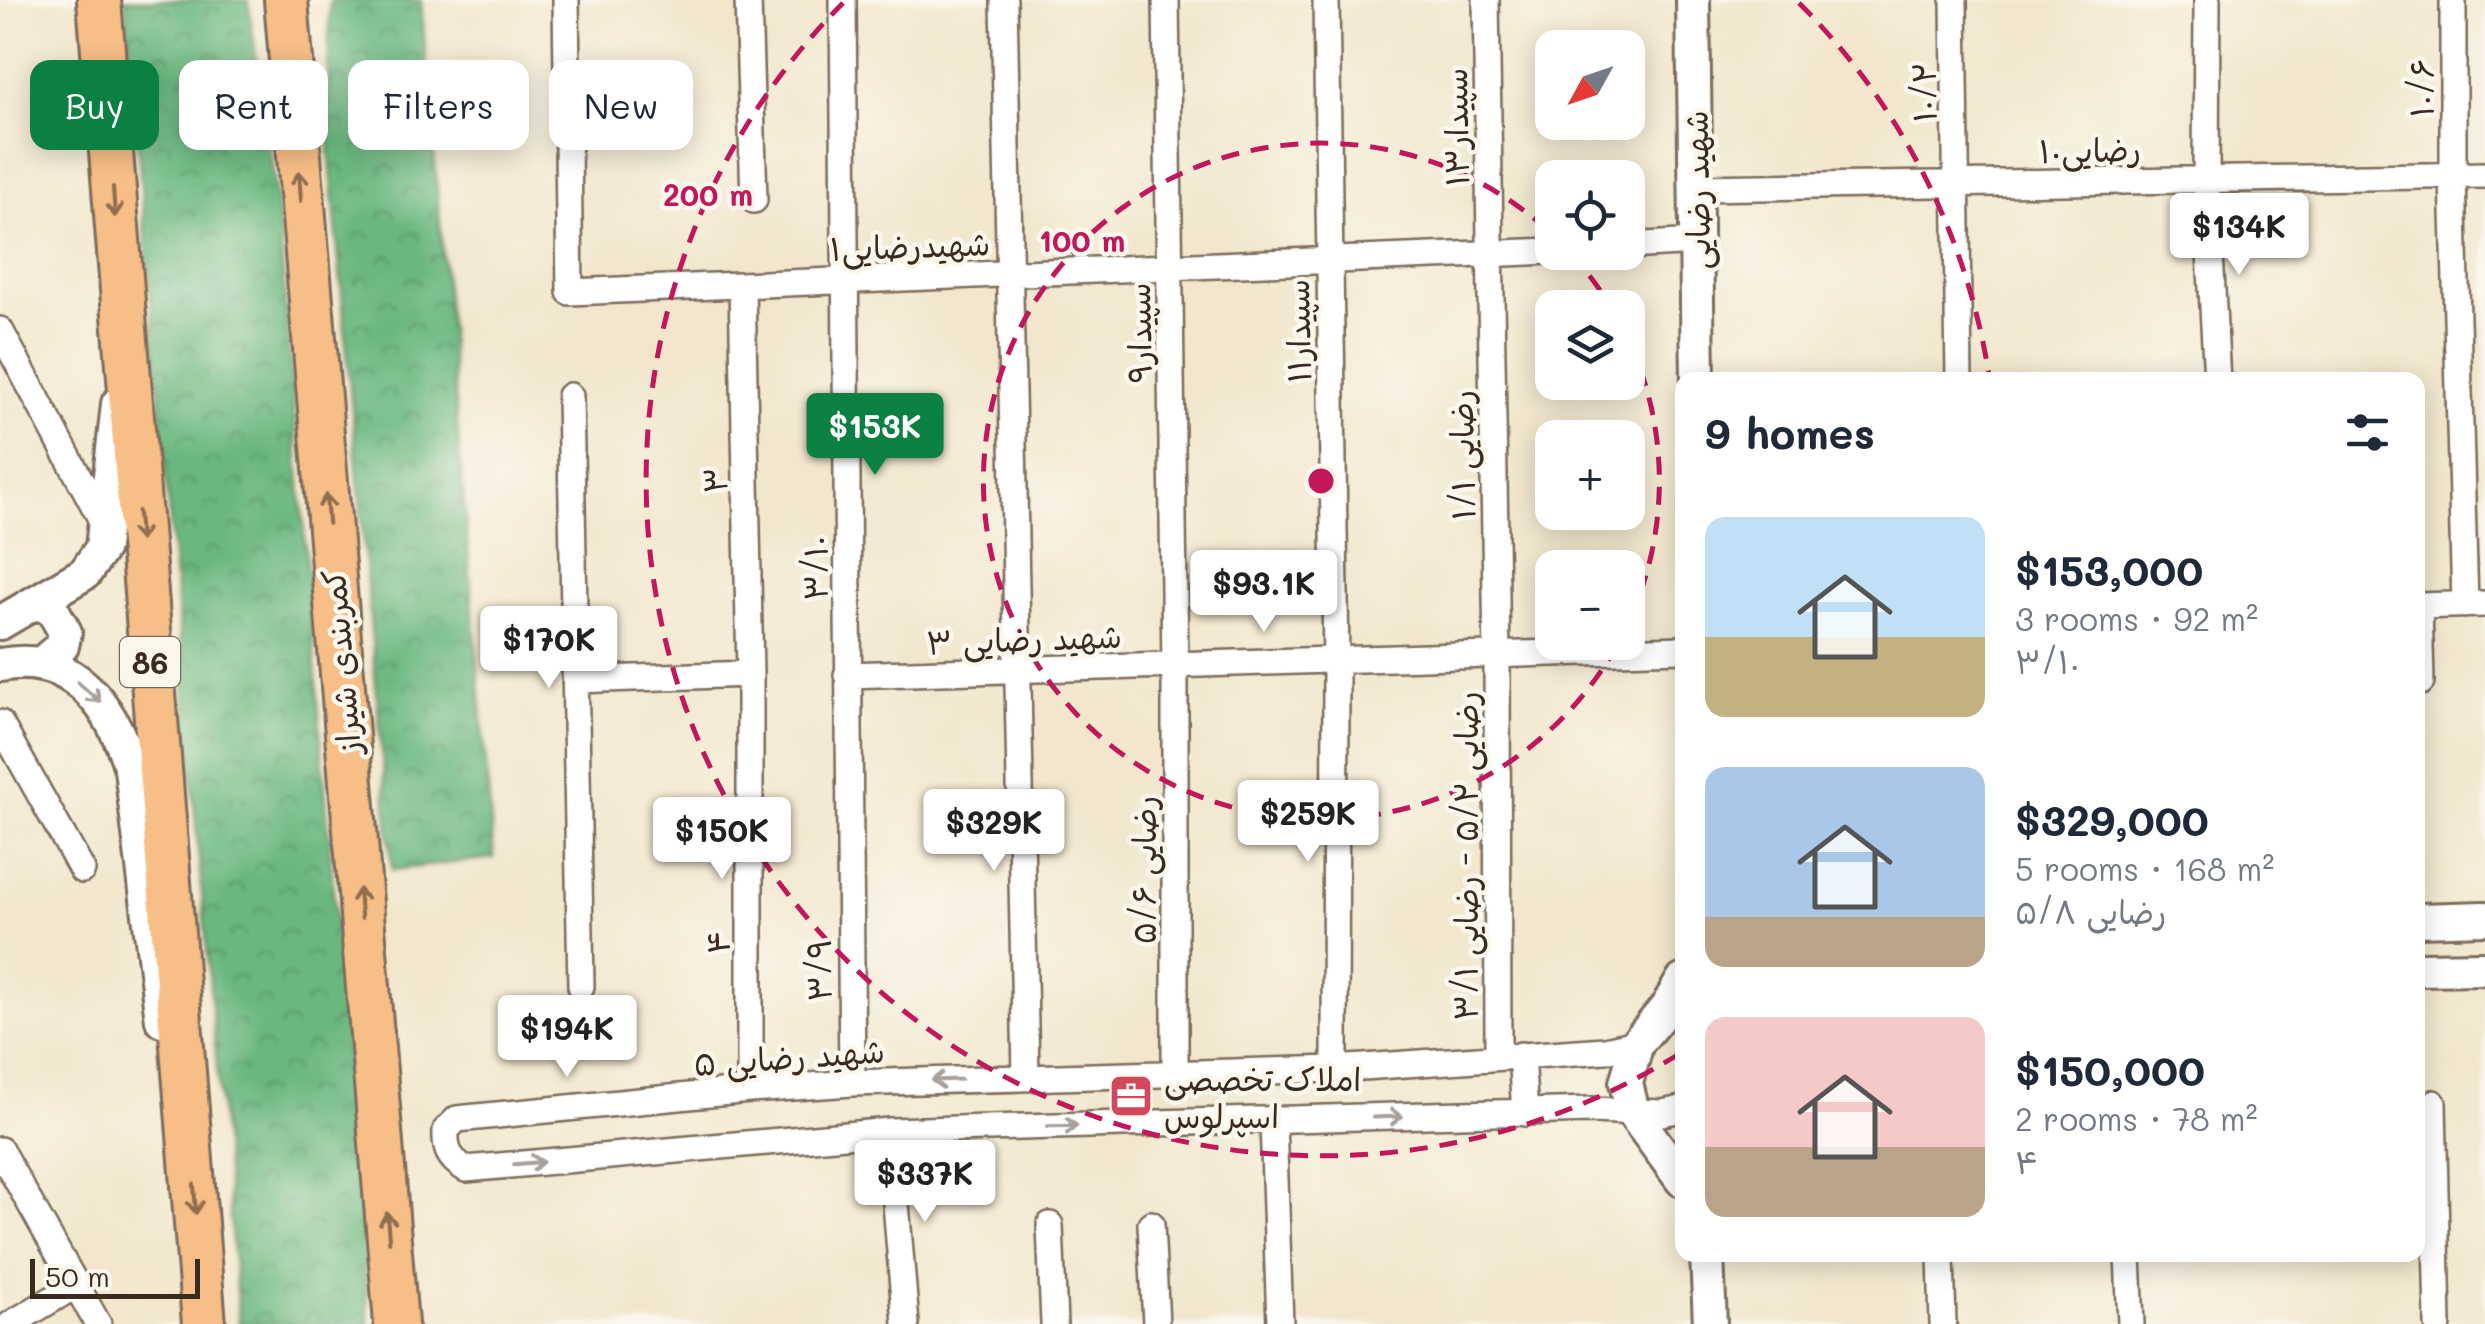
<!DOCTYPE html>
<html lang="en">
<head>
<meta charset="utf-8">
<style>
  :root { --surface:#fff; --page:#f6f6f7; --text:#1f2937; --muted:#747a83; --accent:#0b8043 }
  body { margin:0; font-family:Mali,"Playpen Sans Arabic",sans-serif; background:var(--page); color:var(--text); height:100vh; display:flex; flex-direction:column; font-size:38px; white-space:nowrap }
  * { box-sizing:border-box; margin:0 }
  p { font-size:32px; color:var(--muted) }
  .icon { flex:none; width:55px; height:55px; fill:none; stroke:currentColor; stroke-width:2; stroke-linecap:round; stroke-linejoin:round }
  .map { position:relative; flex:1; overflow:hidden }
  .panel { position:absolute; left:1675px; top:372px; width:750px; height:890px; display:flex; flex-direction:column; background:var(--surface); border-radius:20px; box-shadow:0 5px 25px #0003 }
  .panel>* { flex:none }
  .banner { position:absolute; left:30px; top:60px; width:950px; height:90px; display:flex; gap:20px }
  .needle { width:65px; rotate:230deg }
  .fabs { position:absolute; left:1535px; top:30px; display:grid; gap:20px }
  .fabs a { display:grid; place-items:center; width:110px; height:110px; border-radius:20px; background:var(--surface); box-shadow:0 5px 25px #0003; font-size:50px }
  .scale { position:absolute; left:30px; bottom:25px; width:170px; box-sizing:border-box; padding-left:10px; border:5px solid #3b2a1e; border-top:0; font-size:28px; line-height:35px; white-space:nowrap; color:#3b2a1e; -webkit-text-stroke:8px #fbf7ec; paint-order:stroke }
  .price { position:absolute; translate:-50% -85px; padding:0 22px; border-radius:10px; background:#fff; color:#222; font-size:32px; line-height:65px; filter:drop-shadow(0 2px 5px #0008) }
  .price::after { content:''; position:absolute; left:50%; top:60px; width:30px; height:22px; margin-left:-15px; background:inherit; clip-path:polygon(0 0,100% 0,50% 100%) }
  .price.selected { background:var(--accent); color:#fff }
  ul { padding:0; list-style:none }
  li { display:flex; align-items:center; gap:30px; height:250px; padding:0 30px }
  li span { display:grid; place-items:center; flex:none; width:280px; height:200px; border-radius:20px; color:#555 }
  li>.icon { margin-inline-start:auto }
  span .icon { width:120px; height:120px; fill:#fffc; stroke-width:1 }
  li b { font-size:42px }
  h2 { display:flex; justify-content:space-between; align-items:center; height:120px; padding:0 30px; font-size:42px }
  .tag { padding:0 35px; border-radius:20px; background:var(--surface); box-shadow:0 5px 25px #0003; font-size:35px; line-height:90px }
  .tag.selected { background:var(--accent); color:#fff }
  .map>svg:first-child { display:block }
  .forest { fill:url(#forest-crowns); stroke:#52714f; stroke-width:2.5 }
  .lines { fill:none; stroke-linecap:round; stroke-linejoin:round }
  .minor-casing { stroke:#7b6c5b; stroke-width:30 }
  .tertiary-casing { stroke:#7b6c5b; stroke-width:38 }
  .trunk-casing { stroke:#7b6c5b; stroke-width:48 }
  .minor { stroke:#fff; stroke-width:25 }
  .tertiary { stroke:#fff; stroke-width:32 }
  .trunk { stroke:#f7be87; stroke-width:42 }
  .oneway { stroke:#906d4d }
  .oneway2 { stroke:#a79f9a }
  .ring { fill:none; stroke:#c2185b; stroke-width:5; stroke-dasharray:18 12 }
  .labels { text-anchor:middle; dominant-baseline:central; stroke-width:9; stroke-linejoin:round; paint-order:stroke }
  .shield { fill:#fbf7ec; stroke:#75685c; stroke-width:2.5 }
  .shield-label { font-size:30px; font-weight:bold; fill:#3b2a1e }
  .street-label { font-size:32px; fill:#3b2a1e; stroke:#fbf7ec }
  .poi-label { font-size:32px; fill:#3b2a1e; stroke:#fbf7ec; text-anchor:start }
  .centre { fill:#c2185b; stroke:#fbf7ec; stroke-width:5 }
  .ring-label { font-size:30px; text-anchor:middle; font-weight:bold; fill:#c2185b; stroke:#fbf7ec; stroke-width:9; stroke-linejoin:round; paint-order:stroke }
</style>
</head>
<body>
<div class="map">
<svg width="2485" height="1324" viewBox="0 0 2485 1324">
  <defs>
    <pattern id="forest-crowns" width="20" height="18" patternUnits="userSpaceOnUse" patternTransform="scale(2.5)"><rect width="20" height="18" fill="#6ab880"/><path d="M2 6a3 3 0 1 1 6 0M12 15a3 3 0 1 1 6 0" fill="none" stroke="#589668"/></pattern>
  </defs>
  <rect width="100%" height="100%" fill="#fbf7ec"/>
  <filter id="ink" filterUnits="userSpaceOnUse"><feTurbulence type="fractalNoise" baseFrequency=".01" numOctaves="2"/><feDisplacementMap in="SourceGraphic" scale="20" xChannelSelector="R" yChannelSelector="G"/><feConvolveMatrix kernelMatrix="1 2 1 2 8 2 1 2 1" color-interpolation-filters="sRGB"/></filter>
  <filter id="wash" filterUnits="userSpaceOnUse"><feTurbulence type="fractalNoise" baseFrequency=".0048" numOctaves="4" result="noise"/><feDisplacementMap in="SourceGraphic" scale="40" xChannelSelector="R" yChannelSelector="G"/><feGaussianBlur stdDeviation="2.25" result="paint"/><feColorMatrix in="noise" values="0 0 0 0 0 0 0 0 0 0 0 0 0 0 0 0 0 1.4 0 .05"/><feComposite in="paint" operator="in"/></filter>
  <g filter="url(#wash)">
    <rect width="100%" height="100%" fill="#f2e7cd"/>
    <path class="forest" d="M125,0h123l29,201 92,1123h-130z
      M330,0h91l73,858 -102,12 -65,-746z"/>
  </g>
  <g filter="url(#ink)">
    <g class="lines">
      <defs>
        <path id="minor" d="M566,0l4,292 982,-41
          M748,0l6,200
          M843,0l9,1083
          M1004,0l22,1076
          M1166,0l9,666v408
          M1326,0l10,661 -1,408
          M1486,0l11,656 1,401
          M1954,0l5,380
          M2207,0l-1,180 11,200
          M2453,0v176l12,429
          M1696,188l789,-13
          M1628,246l69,-4
          M742,285l8,389v416
          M0,330l104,194
          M570,396l11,590
          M2418,606l67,-2
          M2419,606l2,76
          M847,675l835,-26
          M576,680l174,-6
          M0,723l82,147
          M1637,1043l-32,7 -270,19 -483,14 -102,7 -293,29 -11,11c-1,20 3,29 20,39l424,-38 702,-21 70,3 20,-4
          M1521,1055l4,58
          M2433,1103l5,221
          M1273,1121l7,203
          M890,1131l16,193
          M0,1150l98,174
          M1151,1224l5,100
          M1050,1225l4,99
          M1941,1255l2,69
          M2128,1255l3,69
          M11,1324l65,-39"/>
        <path id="tertiary" d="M1693,0l5,380
          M37,603l15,6 13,23 -3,14 -21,18
          M0,623l85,-50 17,-25 16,-144
          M0,665c74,-14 112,41 131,104l31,251
          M2418,920l67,-2
          M2418,969l67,-1
          M1682,981l-15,26 -30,36 -11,40 7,30 49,67
          M1707,1255l3,69"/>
        <path id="trunk" d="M99,0l105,1324
          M286,0l110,1324"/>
      </defs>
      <use href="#minor" class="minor-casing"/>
      <use href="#tertiary" class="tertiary-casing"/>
      <use href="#trunk" class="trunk-casing"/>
      <use href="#minor" class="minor"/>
      <use href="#tertiary" class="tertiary"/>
      <use href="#trunk" class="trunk"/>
    </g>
    <defs><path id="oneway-shaft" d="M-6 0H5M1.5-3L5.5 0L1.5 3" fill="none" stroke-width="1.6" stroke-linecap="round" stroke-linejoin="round" transform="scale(2.5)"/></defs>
    <g class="oneway">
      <use href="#oneway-shaft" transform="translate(300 186) rotate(-94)"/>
      <use href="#oneway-shaft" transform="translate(114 202) rotate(86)"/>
      <use href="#oneway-shaft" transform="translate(327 509) rotate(-95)"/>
      <use href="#oneway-shaft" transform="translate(139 526) rotate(85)"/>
      <use href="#oneway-shaft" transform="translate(360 903) rotate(-95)"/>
      <use href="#oneway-shaft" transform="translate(195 1199) rotate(86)"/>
      <use href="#oneway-shaft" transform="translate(388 1227) rotate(-95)"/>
    </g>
    <g class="oneway2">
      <use href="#oneway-shaft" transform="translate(89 692) rotate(41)"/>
      <use href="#oneway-shaft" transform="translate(946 1080) rotate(178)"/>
      <use href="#oneway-shaft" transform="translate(1388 1117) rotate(-2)"/>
      <use href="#oneway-shaft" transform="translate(1063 1126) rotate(-1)"/>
      <use href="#oneway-shaft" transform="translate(529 1163) rotate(-5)"/>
    </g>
  </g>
  <g class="ring">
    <path d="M1617 645A338 338 0 1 1 1552 234M1570 253A338 338 0 0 1 1611 307M1629 341A338 338 0 0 1 1629 621"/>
    <path d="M1679 1054A676 676 0 0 1 843 3M1799 3A676 676 0 0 1 1989 375"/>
  </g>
  <defs>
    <symbol id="office-square" viewBox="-11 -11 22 22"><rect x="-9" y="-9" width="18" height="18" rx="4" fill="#d1495b" stroke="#fbf7ec"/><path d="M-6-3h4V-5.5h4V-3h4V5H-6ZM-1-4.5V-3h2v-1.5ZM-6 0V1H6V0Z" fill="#fff"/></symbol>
  </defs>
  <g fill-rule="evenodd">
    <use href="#office-square" x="1106" y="1071" width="50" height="50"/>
  </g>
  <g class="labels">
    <rect class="shield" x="120" y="637" width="60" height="50" rx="8"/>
    <g class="shield-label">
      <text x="150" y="662">86</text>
    </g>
    <g class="street-label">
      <text transform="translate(2421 88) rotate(-90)">۱۰/۶</text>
      <text transform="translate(1923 92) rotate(-91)">۱۰/۲</text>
      <text transform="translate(1455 127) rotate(-91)">سپیدار۱۳</text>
      <text transform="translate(2090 149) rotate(-1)">رضایی۱۰</text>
      <text transform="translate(1696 190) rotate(-91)">شهید رضایی</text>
      <text transform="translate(910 245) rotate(-2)">شهیدرضایی۱</text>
      <text transform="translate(1297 331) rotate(-91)">سپیدار۱۱</text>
      <text transform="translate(1138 333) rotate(-91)">سپیدار۹</text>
      <text transform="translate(1461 455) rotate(-91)">رضایی ۱/۱</text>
      <text transform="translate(714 480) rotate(-91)">۳</text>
      <text transform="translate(815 568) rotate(-90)">۳/۱۰</text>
      <text transform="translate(1024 638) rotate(-2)">شهید رضایی ۳</text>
      <text transform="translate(340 662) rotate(-95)">کمربندی شیراز</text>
      <text transform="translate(1465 856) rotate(-90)">رضایی ۵/۲ - رضایی ۳/۱</text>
      <text transform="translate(1143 870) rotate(-90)">رضایی ۵/۶</text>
      <text transform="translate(717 942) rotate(-90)">۴</text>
      <text transform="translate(818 970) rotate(-91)">۳/۹</text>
      <text transform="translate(789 1056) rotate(-4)">شهید رضایی ۵</text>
    </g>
    <g class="poi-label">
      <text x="1164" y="1078">املاک تخصصی<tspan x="1164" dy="37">اسپرلوس</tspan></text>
    </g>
  </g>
  <circle cx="1321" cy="481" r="15" class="centre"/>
  <g class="ring-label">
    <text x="708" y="206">200 m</text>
    <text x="1082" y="252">100 m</text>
  </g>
</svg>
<div class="fabs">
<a><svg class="needle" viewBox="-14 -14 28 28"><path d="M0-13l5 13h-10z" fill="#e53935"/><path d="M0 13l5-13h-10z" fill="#747a83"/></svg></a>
<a><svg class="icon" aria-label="locate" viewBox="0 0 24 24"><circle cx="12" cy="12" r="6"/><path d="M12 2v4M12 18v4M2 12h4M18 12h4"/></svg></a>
<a><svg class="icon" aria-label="layers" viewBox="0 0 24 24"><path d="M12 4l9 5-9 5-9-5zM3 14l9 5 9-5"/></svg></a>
<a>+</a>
<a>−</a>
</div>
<div class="scale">50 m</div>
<b class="price" style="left:2239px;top:278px">$134K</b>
<b class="price selected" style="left:875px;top:478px">$153K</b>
<b class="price" style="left:1264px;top:635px">$93.1K</b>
<b class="price" style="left:549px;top:691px">$170K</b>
<b class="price" style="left:1308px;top:865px">$259K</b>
<b class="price" style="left:994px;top:874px">$329K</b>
<b class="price" style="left:722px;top:882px">$150K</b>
<b class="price" style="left:567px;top:1080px">$194K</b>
<b class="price" style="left:925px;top:1225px">$337K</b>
<div class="banner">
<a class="tag selected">Buy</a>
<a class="tag">Rent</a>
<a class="tag">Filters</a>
<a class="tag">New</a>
</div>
<section class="panel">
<h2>9 homes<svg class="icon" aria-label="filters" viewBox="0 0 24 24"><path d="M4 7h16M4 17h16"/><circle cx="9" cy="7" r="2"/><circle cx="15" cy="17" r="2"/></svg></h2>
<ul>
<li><span style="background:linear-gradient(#bfe0f5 60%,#c2b280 0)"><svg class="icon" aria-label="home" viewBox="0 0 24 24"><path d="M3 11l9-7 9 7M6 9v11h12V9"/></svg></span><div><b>$153,000</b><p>3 rooms · 92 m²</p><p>۳/۱۰</p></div></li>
<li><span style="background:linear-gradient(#a9c7e8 75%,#b9a48a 0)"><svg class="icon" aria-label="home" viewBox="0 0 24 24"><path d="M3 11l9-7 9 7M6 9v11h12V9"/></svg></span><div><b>$329,000</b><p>5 rooms · 168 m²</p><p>رضایی ۵/۸</p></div></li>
<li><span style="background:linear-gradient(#f6c9c9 65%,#b9a48a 0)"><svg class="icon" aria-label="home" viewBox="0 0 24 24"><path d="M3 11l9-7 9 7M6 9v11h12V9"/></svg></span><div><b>$150,000</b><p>2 rooms · 78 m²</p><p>۴</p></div></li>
</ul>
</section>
</div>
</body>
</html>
